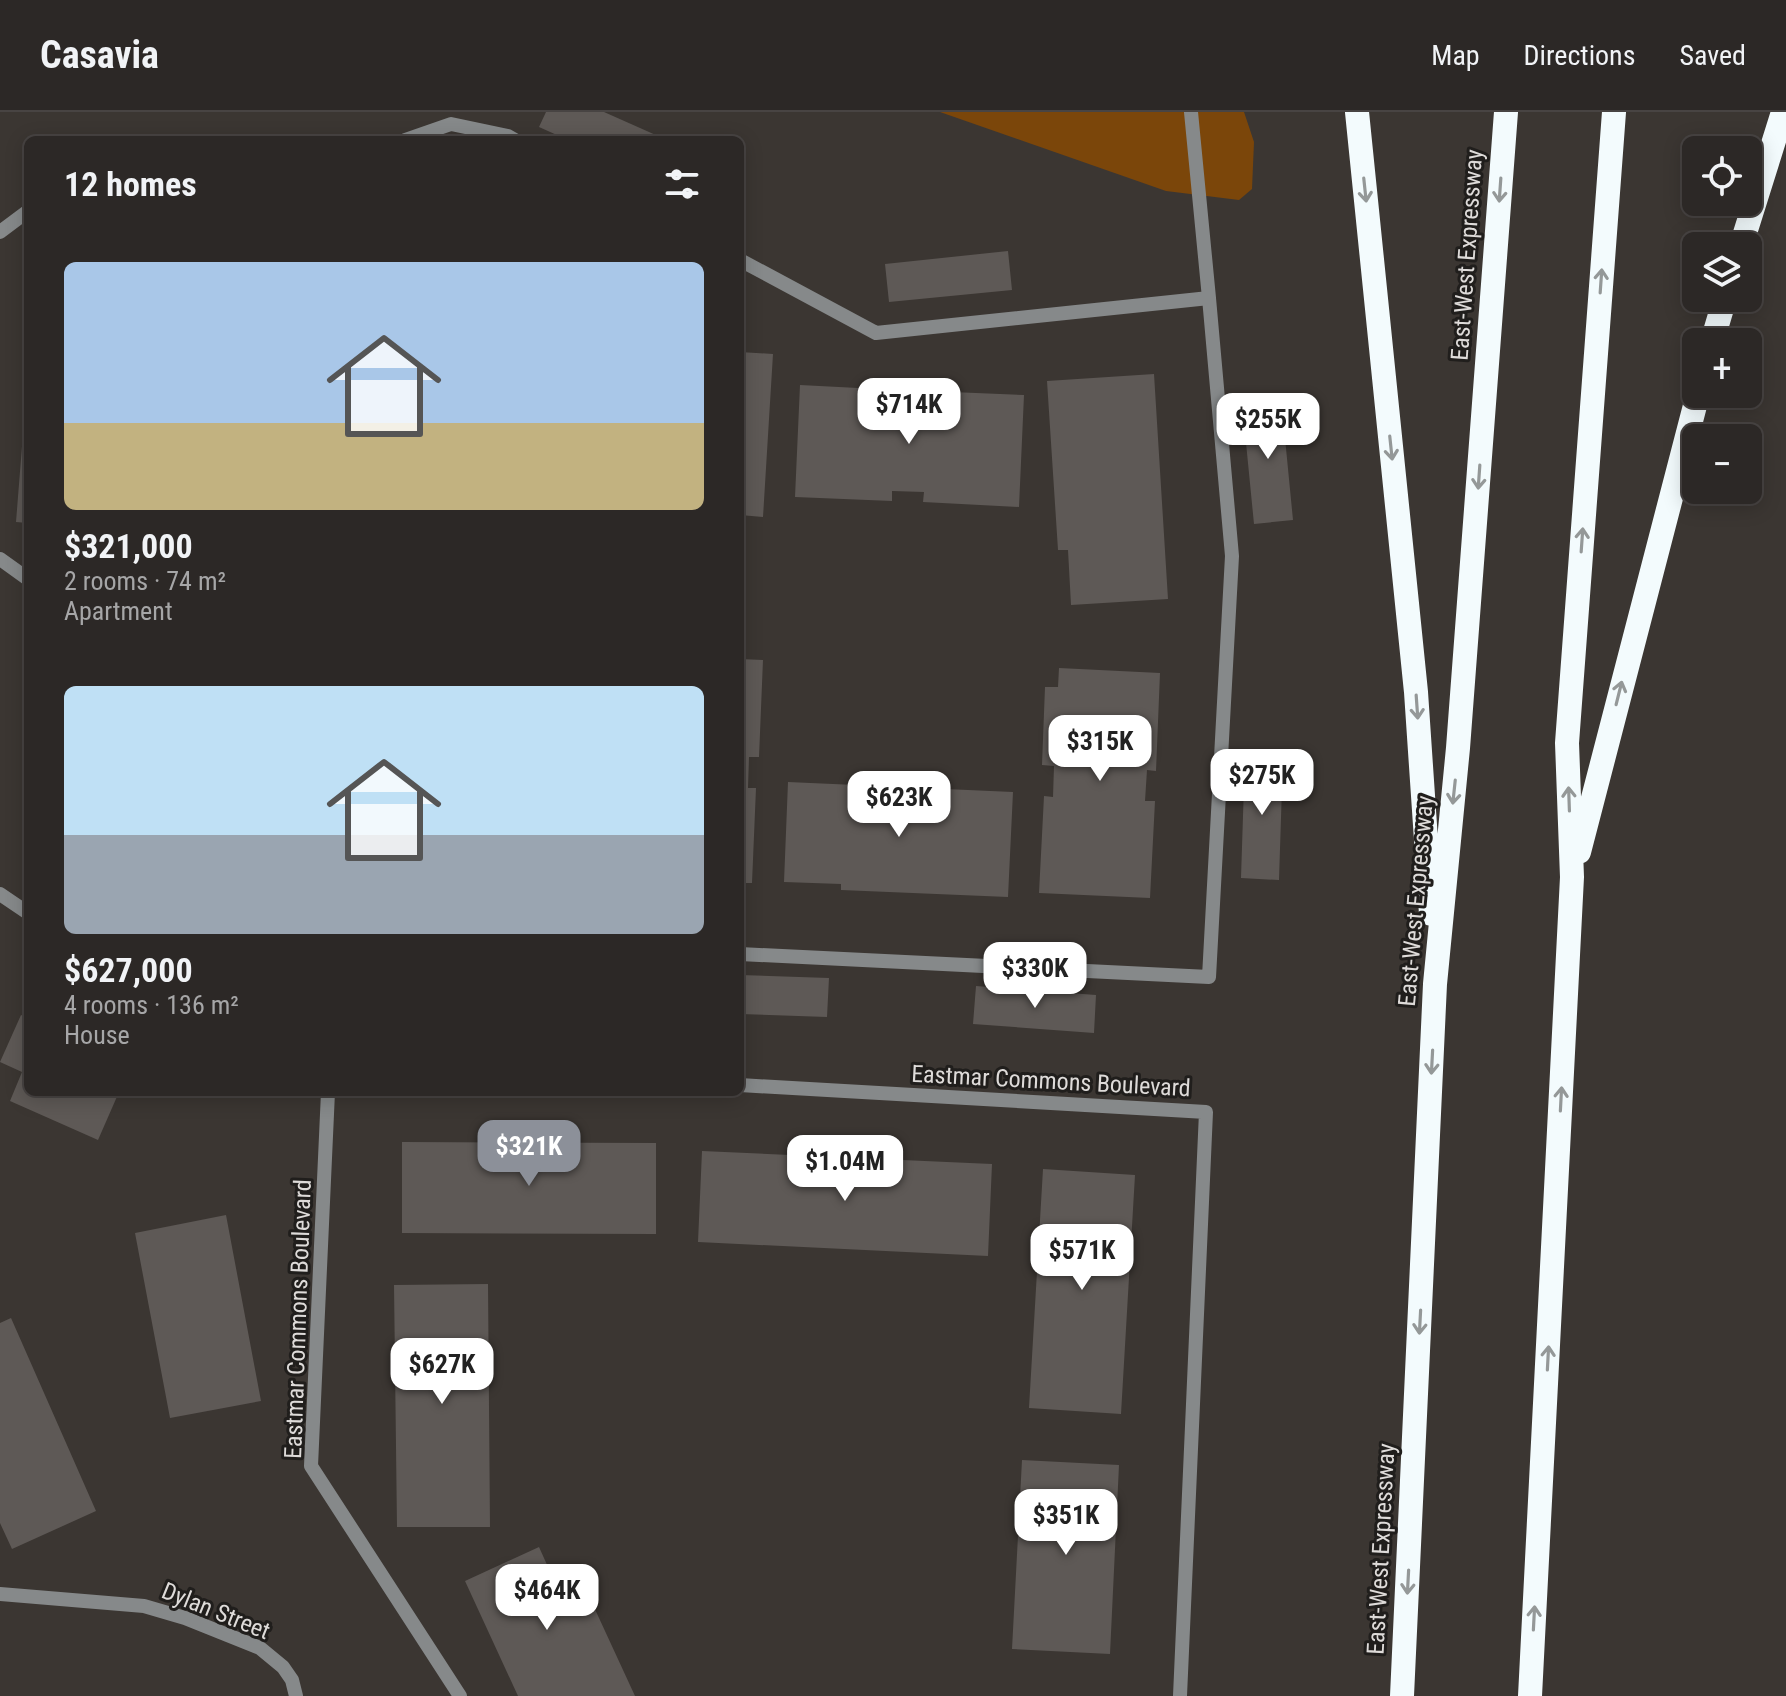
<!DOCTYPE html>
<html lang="en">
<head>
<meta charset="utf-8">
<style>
  :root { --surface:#2c2826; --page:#34302e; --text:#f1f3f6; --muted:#a6a6a7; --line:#484443; --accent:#8c9099 }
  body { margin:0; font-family:"Roboto Condensed",sans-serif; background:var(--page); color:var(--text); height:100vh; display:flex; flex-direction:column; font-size:30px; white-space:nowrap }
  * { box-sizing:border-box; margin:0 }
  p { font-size:26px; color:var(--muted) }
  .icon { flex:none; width:44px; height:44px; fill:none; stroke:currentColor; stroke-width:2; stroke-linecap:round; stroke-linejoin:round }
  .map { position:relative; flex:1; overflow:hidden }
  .details { position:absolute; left:24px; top:24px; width:720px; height:960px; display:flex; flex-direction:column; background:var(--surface); border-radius:12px; box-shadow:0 4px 20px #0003,0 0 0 2px var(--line) }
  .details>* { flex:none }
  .controls { position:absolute; left:1682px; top:24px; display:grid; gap:16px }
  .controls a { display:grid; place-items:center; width:80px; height:80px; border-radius:12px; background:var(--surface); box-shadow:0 4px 20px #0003,0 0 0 2px var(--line); font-size:40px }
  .price { position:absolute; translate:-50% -68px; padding:0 18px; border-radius:16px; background:#fff; color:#222; font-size:26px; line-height:52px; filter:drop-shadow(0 2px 4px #0008) }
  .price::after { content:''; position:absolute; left:50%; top:48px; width:24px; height:18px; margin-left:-12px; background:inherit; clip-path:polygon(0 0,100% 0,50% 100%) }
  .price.active { background:var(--accent); color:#fff }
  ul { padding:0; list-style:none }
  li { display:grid; align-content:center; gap:16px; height:424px; padding:0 40px }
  li span { display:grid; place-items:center; height:248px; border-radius:12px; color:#555 }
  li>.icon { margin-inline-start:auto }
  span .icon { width:144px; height:144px; fill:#fffc; stroke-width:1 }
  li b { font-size:34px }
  h2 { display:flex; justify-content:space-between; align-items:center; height:96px; padding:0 40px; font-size:34px }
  header { display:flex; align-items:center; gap:48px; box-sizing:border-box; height:112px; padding:0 40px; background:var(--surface); border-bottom:2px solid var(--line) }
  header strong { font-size:38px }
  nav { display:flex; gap:44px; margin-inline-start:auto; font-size:28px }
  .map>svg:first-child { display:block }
  .green { fill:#7b460a }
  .building { fill:#5e5956 }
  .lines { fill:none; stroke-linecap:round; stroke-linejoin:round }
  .service { stroke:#86898a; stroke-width:14 }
  .motorway { stroke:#f3fbfd; stroke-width:24 }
  .oneway { stroke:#949898 }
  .labels { text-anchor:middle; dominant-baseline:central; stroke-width:6; stroke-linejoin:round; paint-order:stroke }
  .street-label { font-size:24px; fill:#dedbd9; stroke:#201e1c }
</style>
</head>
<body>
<header>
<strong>Casavia</strong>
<nav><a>Map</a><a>Directions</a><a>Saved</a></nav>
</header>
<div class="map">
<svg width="1786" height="1584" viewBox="0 0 1786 1584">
  <rect width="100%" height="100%" fill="#3b3632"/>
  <path class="green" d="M940,0h304l10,30 -2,47 -13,11 -73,-9z"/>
  <path class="building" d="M546,0h58l63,28h-99l-29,-13z
    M1008,139l4,39 -123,12 -4,-38z
    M740,240l33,2 -10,163 -23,-2z
    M1154,262l14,225 -97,6 -3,-55h-10l-11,-169z
    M800,273l97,5 -1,9 32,1v-9l96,4 -5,112 -96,-5 1,-10 -32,-1v10l-97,-4z
    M26,284h2v127l-12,-1z
    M1281,285l12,123 -39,4 -12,-122z
    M740,547l23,1 -4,97h-10l-1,31h8l-4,95h-12z
    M1059,556l101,5 -4,98 -9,-1 -2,31h10l-5,97 -111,-5 5,-97 9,1 1,-31 -12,-1 3,-78h13z
    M1245,642l38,2 -4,124 -38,-2z
    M788,670l225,10 -5,105 -167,-7v-6l-57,-2z
    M740,863l89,3 -2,39 -87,-3z
    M976,874l120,9 -2,38 -121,-9z
    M21,903l7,3v74h91l-21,48 -88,-39 12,-29 -22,-10z
    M402,1030l254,1v91l-254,-1z
    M702,1039l290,13 -4,92 -290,-14z
    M1043,1057l92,6 -14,239 -92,-6z
    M226,1103l35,186 -91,17 -35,-185z
    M488,1172l2,243h-93l-3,-242z
    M11,1206l85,193 -84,38 -12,-26v-200z
    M1022,1348l97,5 -9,189 -98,-5z
    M539,1435l19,42 23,-10 54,117h-117l-53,-115z"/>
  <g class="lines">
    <path class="service" d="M405,28l46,-16 57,12 7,4
      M0,120l28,-21
      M740,148l136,73 333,-35 -18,-186
      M0,447l28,20
      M0,782l28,19
      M740,842l469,23 23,-421 -23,-258
      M740,973l466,27 -26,584
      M328,980l-17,374 149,230
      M0,1482l144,12 41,12 75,30 23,19 9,13 4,16"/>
    <path class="motorway" d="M1357,0l59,580 15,222
      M1741,134l42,-134
      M1712,230l13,-44
      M1579,740l119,-458
      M1402,1584l33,-712 23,-236 48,-636
      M1530,1584l42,-819 -5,-134 47,-631"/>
  </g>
  <defs><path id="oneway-shaft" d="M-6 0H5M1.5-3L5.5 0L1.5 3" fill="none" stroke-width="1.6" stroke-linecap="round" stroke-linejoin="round" transform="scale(2)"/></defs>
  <g class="oneway">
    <use href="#oneway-shaft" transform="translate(1365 78) rotate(84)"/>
    <use href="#oneway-shaft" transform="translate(1500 78) rotate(94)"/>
    <use href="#oneway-shaft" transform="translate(1601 169) rotate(-86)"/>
    <use href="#oneway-shaft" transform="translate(1391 336) rotate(84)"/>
    <use href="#oneway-shaft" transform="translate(1479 365) rotate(94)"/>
    <use href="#oneway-shaft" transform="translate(1582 428) rotate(-86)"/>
    <use href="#oneway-shaft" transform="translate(1619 581) rotate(-76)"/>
    <use href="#oneway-shaft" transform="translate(1417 595) rotate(86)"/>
    <use href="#oneway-shaft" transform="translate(1454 680) rotate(96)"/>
    <use href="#oneway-shaft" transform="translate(1569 687) rotate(-92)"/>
    <use href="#oneway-shaft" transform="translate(1432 950) rotate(93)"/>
    <use href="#oneway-shaft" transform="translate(1561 987) rotate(-87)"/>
    <use href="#oneway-shaft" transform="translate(1420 1210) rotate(93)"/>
    <use href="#oneway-shaft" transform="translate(1548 1246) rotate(-87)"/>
    <use href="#oneway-shaft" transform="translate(1408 1470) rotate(93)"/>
    <use href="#oneway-shaft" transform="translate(1534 1506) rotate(-87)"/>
  </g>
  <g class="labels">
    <g class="street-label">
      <text transform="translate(1467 143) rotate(-86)">East-West Expressway</text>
      <text transform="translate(1416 789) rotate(-85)">East-West Expressway</text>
      <text transform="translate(1051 969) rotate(3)">Eastmar Commons Boulevard</text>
      <text transform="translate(298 1207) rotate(-88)">Eastmar Commons Boulevard</text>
      <text transform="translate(1381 1437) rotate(-87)">East-West Expressway</text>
      <text transform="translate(216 1499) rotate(22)">Dylan Street</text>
    </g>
  </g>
</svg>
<div class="controls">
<a><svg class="icon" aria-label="locate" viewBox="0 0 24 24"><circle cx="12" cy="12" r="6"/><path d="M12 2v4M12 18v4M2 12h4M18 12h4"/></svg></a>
<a><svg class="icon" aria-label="layers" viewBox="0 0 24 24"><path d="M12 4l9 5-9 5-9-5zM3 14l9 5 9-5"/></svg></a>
<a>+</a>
<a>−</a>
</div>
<b class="price" style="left:909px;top:334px">$714K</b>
<b class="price" style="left:1268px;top:349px">$255K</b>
<b class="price" style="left:1100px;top:671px">$315K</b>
<b class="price" style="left:1262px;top:705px">$275K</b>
<b class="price" style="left:899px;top:727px">$623K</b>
<b class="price" style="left:1035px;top:898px">$330K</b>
<b class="price active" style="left:529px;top:1076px">$321K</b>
<b class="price" style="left:845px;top:1091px">$1.04M</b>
<b class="price" style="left:1082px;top:1180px">$571K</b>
<b class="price" style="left:442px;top:1294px">$627K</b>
<b class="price" style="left:1066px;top:1445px">$351K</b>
<b class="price" style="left:547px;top:1520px">$464K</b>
<section class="details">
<h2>12 homes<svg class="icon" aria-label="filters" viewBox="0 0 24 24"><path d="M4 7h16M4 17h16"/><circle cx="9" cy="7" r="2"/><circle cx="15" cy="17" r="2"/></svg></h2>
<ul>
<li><span style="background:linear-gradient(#a9c7e8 65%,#c2b280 0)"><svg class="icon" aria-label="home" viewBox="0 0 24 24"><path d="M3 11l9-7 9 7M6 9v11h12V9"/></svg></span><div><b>$321,000</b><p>2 rooms · 74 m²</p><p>Apartment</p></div></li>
<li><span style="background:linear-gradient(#bfe0f5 60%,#9aa5b1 0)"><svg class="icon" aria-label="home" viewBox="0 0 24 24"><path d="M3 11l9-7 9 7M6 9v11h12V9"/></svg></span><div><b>$627,000</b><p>4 rooms · 136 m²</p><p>House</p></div></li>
</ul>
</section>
</div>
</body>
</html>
